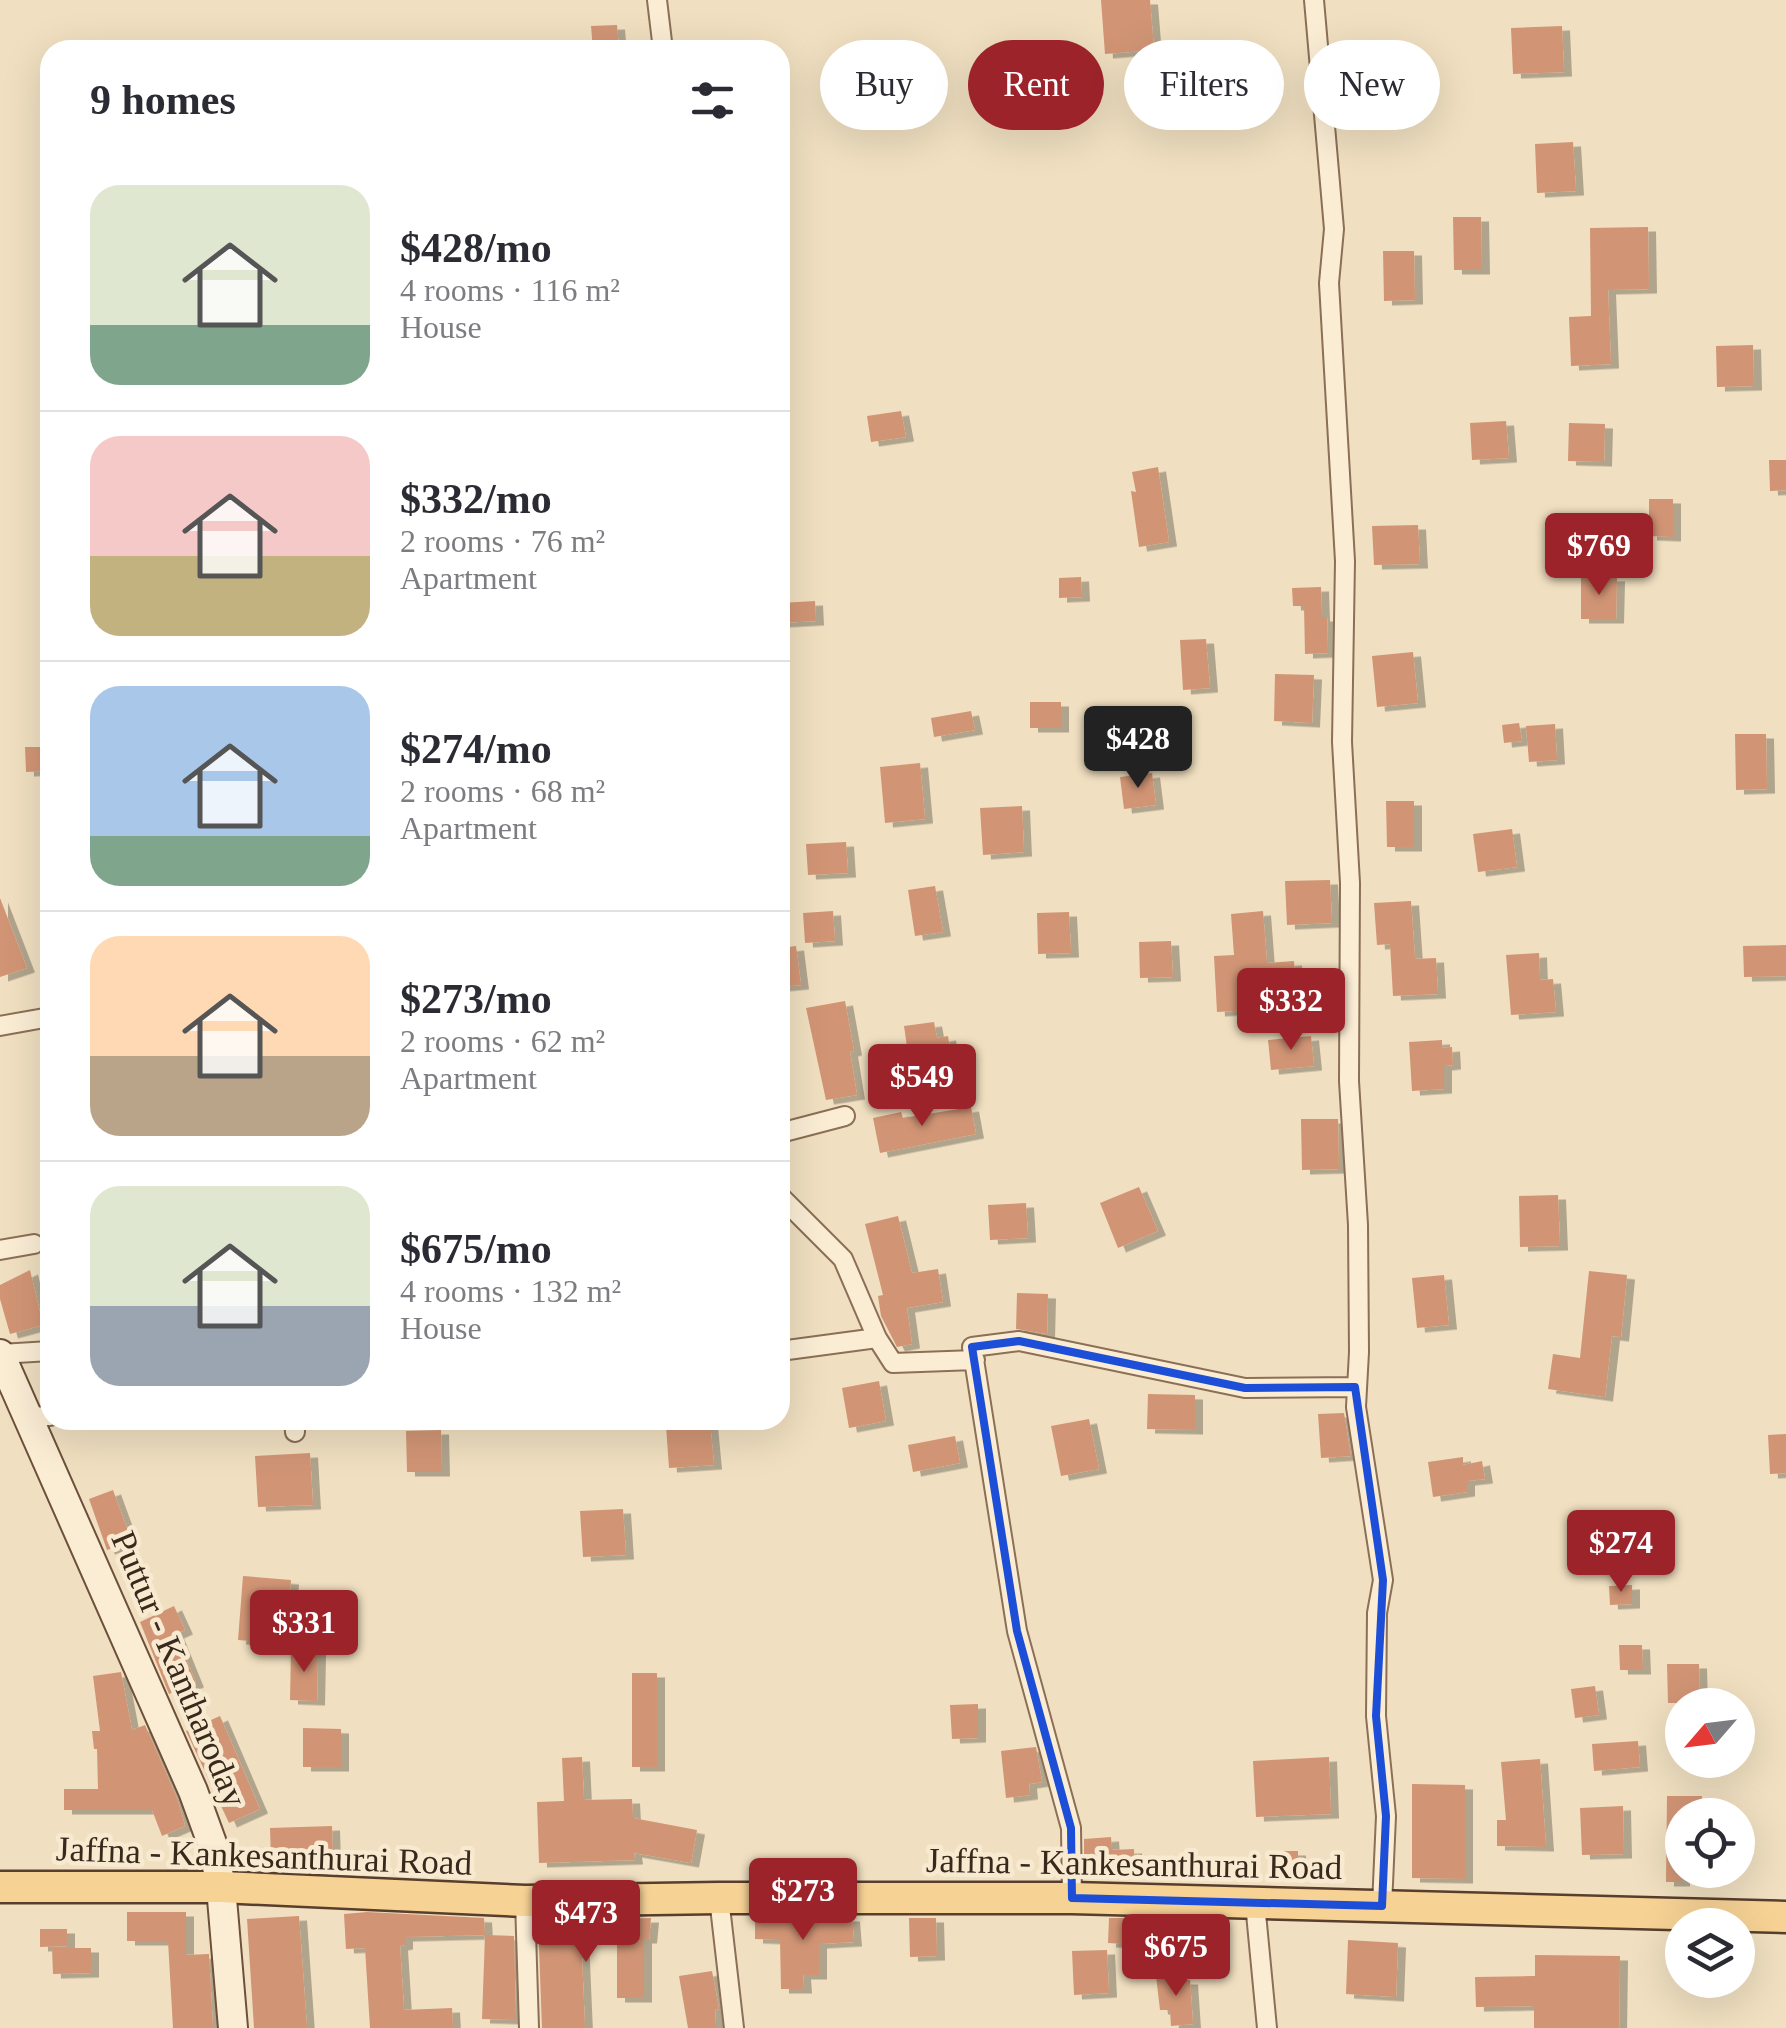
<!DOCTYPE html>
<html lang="en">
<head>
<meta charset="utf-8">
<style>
  :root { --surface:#fff; --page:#f2f2f3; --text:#2b2b33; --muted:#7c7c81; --line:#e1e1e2; --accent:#9d232b }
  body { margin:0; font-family:"Times New Roman",serif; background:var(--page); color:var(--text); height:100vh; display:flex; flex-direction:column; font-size:38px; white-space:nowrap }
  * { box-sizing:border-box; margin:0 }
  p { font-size:32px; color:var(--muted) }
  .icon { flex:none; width:55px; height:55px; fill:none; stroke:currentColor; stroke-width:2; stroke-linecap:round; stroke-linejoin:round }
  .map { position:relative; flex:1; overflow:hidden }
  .side { position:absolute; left:40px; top:40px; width:750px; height:1390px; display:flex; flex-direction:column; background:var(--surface); border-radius:30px; box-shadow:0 10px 40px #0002 }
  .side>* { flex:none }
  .guide { position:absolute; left:820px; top:40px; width:815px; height:90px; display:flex; gap:20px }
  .needle { width:65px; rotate:242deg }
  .controls { position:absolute; left:1665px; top:1688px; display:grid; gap:20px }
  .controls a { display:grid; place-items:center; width:90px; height:90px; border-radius:50%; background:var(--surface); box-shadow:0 10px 40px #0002; font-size:50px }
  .price { position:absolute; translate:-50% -85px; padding:0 22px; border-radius:10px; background:var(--accent); color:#fff; font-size:32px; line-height:65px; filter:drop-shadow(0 2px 5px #0008) }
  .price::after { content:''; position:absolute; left:50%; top:60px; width:30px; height:22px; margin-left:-15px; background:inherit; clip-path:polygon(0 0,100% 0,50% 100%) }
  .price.active { background:#222; color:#fff }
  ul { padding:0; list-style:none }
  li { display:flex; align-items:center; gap:30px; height:250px; padding:0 50px }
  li+li { border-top:2px solid var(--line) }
  li span { display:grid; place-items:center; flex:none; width:280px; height:200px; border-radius:30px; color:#555 }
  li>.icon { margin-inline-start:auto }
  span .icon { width:120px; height:120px; fill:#fffc; stroke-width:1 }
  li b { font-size:42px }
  h2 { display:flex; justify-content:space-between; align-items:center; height:120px; padding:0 50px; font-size:42px }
  .pill { padding:0 35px; border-radius:45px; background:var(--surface); box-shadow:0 10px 40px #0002; font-size:35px; line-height:90px }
  .pill.active { background:var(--accent); color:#fff }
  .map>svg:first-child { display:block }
  .building { fill:#d19574; filter:url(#shadow) }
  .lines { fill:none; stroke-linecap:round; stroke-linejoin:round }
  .street-casing { stroke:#8b6f57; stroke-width:22 }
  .secondary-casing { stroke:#6c503a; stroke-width:32 }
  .primary-casing { stroke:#583e2c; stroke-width:35 }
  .street { stroke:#fbedd4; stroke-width:18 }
  .secondary { stroke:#fbedd4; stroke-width:28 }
  .primary { stroke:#f6d295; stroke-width:30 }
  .marked { fill:none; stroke:#1d4ed8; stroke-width:8; stroke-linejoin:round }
  .labels { text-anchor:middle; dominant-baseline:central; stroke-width:9; stroke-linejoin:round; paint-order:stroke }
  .street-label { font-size:35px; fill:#39291c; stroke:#f7ead0 }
</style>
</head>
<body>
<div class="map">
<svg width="1786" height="2028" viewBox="0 0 1786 2028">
  <defs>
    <filter id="shadow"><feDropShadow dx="8" dy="4.5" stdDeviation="0" flood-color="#0004"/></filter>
  </defs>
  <rect width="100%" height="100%" fill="#f0dfc0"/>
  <path class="building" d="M1101,0h49l4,50 -49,4z
    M617,25l2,25h-26l-2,-24z
    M1562,26l2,46 -51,2 -2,-46z
    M1573,142l3,49 -39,2 -2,-49z
    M1453,217h28l1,53h-28z
    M1648,227l1,62 -41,1 3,74 -40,2 -2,-49 22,-1 -1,-88z
    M1383,251h31l1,49 -31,1z
    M1753,345l1,41 -37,1 -1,-41z
    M901,411l5,26 -35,5 -4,-26z
    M1506,421l3,37 -37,2 -2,-37z
    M1569,423l36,1 -1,38 -36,-1z
    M1769,460h17v30l-16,1z
    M1158,467l11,75 -30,5 -8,-56 5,1 -4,-20z
    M1649,499h24v38l-24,-1z
    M1418,525l2,39 -46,1 -2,-39z
    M1081,577l1,20 -23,1v-20z
    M1581,577h36l-1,42h-35z
    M1321,587l1,30h5l1,36 -23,1 -1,-48h-11l-1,-18z
    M815,601l1,20 -36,2v-20z
    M1206,639l4,49 -27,2 -3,-50z
    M1413,652l5,51 -41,4 -5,-51z
    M1275,674l39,1 -2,48 -38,-2z
    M1030,702h31v26h-31z
    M971,711l4,19 -41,7 -3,-19z
    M1519,723l3,18 -18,2 -2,-18z
    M1555,724l2,36 -28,2 -3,-36z
    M1735,734h31l1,55 -31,1z
    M25,747h25v24l-24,1z
    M920,763l5,56 -40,4 -5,-56z
    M1152,773l4,32 -32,4 -4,-32z
    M1386,801h28v46h-27z
    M1022,806l2,46 -41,3 -3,-47z
    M1512,829l5,38 -39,5 -5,-38z
    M846,842l2,31 -40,2 -2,-31z
    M1330,880l2,43 -45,2 -2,-44z
    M935,886l8,46 -28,4 -7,-46z
    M0,898l27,70 -27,9z
    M1411,901l4,58 21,-1 2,36 -45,2 -3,-52 -13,1 -3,-42z
    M833,911l2,30 -30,2 -2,-30z
    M1263,911l4,52 27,-2 3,46 -80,5 -3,-56 20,-1 -3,-41z
    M1069,912l2,41 -33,1 -1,-41z
    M1171,941l2,36 -33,1 -1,-36z
    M1786,945v31l-42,1 -1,-31z
    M796,946l5,39 -21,2v-39z
    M1539,953l1,27 13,-1 3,33 -45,3 -5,-60z
    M845,1001l9,50 -4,1 7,43 -31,5 -20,-92z
    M934,1022l3,16 11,-2 6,39 -42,6 -8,-55z
    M1311,1036l3,30 -43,4 -3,-30z
    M1442,1040v8l10,-1 1,18 -9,1v23l-32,2 -3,-49z
    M971,1107l5,27 -96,19 -7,-35 28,-6 2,6z
    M1301,1119h37l1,50 -37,1z
    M1139,1187l19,44 -40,17 -18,-45z
    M1558,1195l2,51 -40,1 -1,-51z
    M1026,1203l2,35 -38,2 -2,-35z
    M898,1216l14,57 26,-4 5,33 -36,6 5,36 -15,3 -16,-31 -3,-20 5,-1 -18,-71z
    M30,1270l13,55 -33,9 -10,-35v-14z
    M1589,1271l38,4 -6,62 -9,-1 -7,61 -57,-8 5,-35 27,4z
    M1444,1275l5,50 -32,3 -5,-50z
    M1017,1293l31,1 -1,40 -31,-5z
    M879,1381l7,40 -37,7 -7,-40z
    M1148,1394l47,1v35l-48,-1z
    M1344,1413l7,43 -30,2 -3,-44z
    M1089,1419l10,50 -38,7 -10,-50z
    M710,1422l4,43 -45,3 -3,-42z
    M441,1430l1,42h-35l-1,-41z
    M1786,1434v39l-16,1 -2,-39z
    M955,1436l5,27 -47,9 -5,-27z
    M310,1453l3,52 -55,2 -3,-51z
    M1463,1457v8l19,-4 3,18 -18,2v11l-34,5 -5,-35z
    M113,1490l19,52 -25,8 -18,-51z
    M623,1509l3,46 -43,2 -3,-46z
    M243,1576l48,4 -5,64 -48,-4z
    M1632,1585v19l-22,1 -1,-19z
    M174,1606l11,24 -9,4 20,49 -27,11 -29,-72z
    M1619,1645h23l1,25h-23z
    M291,1649l27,1 -1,51 -27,-1z
    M1667,1664h32l1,39h-32z
    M121,1672l11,58 13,-5 32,73 8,28 -23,10 -10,-26h-88v-21h34l-1,-40h-3l-2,-18h8l-7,-55z
    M632,1673h25v94h-25z
    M1595,1686l4,29 -24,3 -4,-29z
    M978,1704v34l-26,1 -2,-34z
    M220,1716l40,93 -31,14 -43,-92z
    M303,1728l38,1v38h-38z
    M1638,1741l2,26 -46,4 -2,-27z
    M1036,1747l6,35 -13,2 1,11 -24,3 -5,-47z
    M582,1757l2,43 48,-1 1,19 64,12 -6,33 -57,-10 1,7 -96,3 -2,-61 27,-1 -2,-43z
    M1329,1757l2,57 -75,3 -3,-56z
    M1540,1759l6,88 -49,-1v-26h9l-5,-58z
    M1412,1784l53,1v94l-53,-1z
    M1667,1796h35v19h-20v67h-16z
    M1623,1806l1,48 -42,1 -2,-47z
    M332,1826l1,32 -62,2 -1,-32z
    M1111,1837l1,13 22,-1 1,21 -51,3v-34z
    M1274,1851h24v25h-24z
    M127,1912h59v43l23,-1 4,74h-40l-5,-87h-41z
    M367,1912l117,6 1,17 -80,2v8l-5,1 4,64 48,-2 1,20h-83l-5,-80 -19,1 -2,-35z
    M299,1916l8,112h-53l-7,-109z
    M755,1917h97l2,25 -35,2v31h-16l1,14h-23l-1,-49 -25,-1z
    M651,1918l-2,21h-5v59h-27v-61l-36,-3 4,94h-43l-4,-107z
    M909,1918h27l1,38 -27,1z
    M1109,1918h26l-1,13 -9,1v12l-17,-1z
    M40,1929h27v17l-27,1z
    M485,1935l29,1 2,84 -34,-1z
    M1348,1940l50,3 -2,54 -50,-3z
    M52,1948h39v25l-38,1z
    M1107,1950l2,43 -35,2 -2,-44z
    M1535,1955l85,1 -1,72h-85v-22l-58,1 -1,-30 60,-1z
    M712,1971l7,38 -4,1 1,18h-28l-9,-52z
    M1156,1976h24v4h10l3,44 -22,2 -1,-16h-10z"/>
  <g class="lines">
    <defs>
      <path id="street" d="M657,0l6,50
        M1314,0l20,229 -5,54 16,278 -3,181 8,141 -1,198 9,144 1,127 -3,55 27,173 -6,33 -1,103 10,100 -4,90
        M0,1026l50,-9
        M780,1133l65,-17
        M780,1196l63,63 34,79 16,25 82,-3
        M0,1250l34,-6
        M780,1351l97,-13
        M0,1354l50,-3
        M29,1417l21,-1
        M294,1420l1,12
        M719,1898l15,130
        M1072,1898l-1,-70 -54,-197 -45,-284 47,-6 226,47 110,-1
        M525,1901l4,127
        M1255,1903l12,125"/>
      <path id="secondary" d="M0,1354l193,437 20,55 8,41 12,141"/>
      <path id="primary" d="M0,1887h221l304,14 194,-3h353l714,19"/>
    </defs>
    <use href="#street" class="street-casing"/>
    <use href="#secondary" class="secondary-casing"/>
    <use href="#primary" class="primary-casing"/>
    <use href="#street" class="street"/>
    <use href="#secondary" class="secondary"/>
    <use href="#primary" class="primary"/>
  </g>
  <path class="marked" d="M1019,1341l226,47 110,-1 28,193 -7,136 10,100 -4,90 -310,-8 -1,-70 -54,-197 -45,-284z"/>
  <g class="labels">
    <g class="street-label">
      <text transform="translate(179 1669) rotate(67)">Puttur - Kantharoday</text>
      <text transform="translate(264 1856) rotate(2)">Jaffna - Kankesanthurai Road</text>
      <text transform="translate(1134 1864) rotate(1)">Jaffna - Kankesanthurai Road</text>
    </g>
  </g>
</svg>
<div class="controls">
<a><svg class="needle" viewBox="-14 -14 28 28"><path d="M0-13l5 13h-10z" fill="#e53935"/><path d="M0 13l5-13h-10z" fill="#7c7c81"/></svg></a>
<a><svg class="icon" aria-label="locate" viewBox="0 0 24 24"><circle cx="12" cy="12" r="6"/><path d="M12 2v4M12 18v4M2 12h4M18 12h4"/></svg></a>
<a><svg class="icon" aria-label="layers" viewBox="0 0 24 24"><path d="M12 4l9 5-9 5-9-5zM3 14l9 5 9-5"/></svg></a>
</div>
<b class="price" style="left:1599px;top:598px">$769</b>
<b class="price active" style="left:1138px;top:791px">$428</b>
<b class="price" style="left:1291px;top:1053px">$332</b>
<b class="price" style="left:922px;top:1129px">$549</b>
<b class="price" style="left:1621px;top:1595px">$274</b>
<b class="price" style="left:304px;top:1675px">$331</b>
<b class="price" style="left:803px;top:1943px">$273</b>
<b class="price" style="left:586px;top:1965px">$473</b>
<b class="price" style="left:1176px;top:1999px">$675</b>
<div class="guide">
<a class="pill">Buy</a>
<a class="pill active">Rent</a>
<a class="pill">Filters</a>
<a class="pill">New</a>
</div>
<section class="side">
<h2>9 homes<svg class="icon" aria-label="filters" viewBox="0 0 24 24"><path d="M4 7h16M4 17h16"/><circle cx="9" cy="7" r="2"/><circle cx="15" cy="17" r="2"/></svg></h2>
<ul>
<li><span style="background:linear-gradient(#dfe7d0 70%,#7fa58c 0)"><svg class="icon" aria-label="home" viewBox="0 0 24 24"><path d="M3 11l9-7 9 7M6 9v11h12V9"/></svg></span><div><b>$428/mo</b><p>4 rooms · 116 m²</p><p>House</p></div></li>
<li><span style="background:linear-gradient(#f6c9c9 60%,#c2b280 0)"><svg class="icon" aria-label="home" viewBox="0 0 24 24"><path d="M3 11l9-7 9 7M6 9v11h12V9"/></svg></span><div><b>$332/mo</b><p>2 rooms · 76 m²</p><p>Apartment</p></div></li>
<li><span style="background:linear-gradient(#a9c7e8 75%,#7fa58c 0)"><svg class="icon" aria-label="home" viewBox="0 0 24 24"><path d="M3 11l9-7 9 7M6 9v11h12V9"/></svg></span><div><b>$274/mo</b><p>2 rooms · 68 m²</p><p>Apartment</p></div></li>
<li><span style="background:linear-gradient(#ffd9b3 60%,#b9a48a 0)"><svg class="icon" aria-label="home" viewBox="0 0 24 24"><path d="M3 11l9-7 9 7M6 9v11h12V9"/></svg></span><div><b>$273/mo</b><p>2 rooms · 62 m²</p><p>Apartment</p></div></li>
<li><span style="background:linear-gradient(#dfe7d0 60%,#9aa5b1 0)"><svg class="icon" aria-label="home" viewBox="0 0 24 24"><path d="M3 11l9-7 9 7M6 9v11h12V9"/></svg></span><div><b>$675/mo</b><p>4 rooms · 132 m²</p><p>House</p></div></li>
</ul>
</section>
</div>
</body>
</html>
